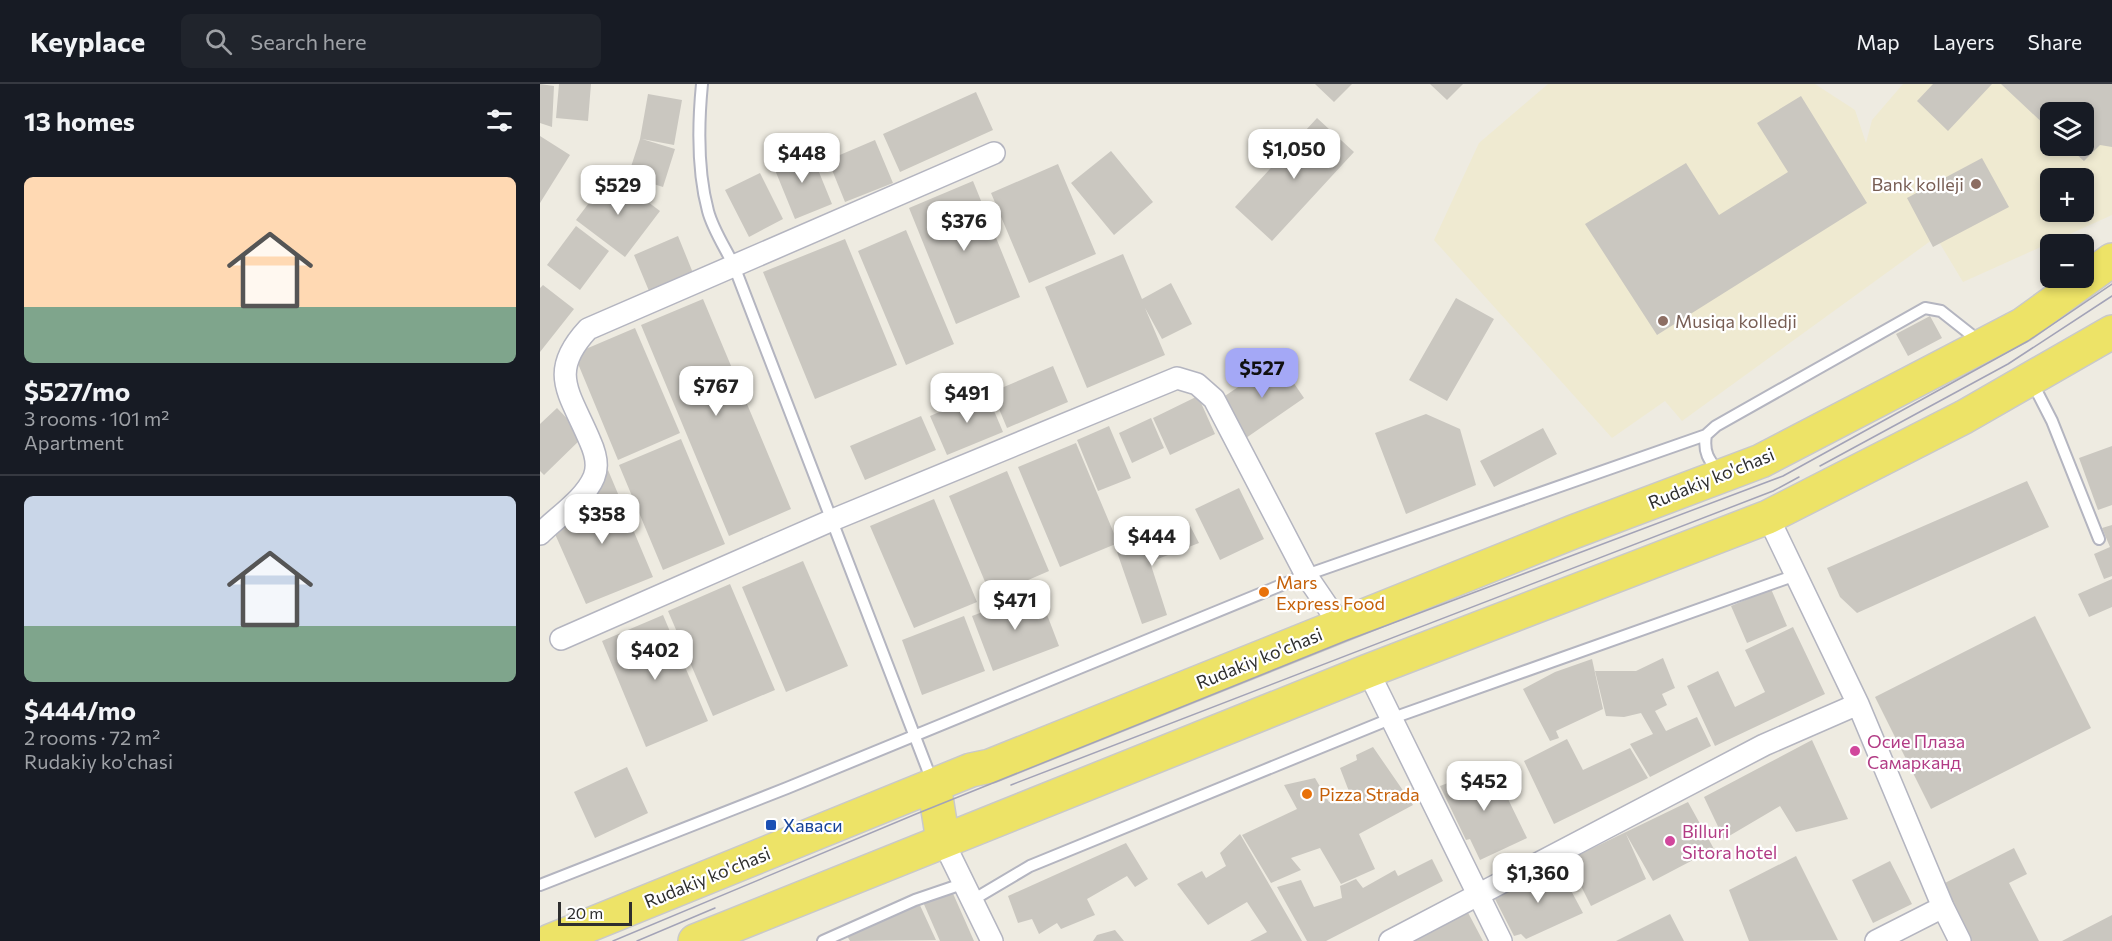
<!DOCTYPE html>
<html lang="en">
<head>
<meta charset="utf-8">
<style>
  :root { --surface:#171b24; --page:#20242c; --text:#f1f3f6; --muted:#9ea1a6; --line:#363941; --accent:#a4a8f6 }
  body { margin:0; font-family:Commissioner,sans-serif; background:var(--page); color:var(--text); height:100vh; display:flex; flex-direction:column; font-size:22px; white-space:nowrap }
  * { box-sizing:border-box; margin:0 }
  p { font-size:20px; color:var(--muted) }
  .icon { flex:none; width:33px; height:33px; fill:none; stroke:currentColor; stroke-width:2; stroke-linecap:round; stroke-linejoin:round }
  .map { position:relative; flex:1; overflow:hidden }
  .side { display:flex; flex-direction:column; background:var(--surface); width:540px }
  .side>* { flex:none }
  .tools { position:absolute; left:1500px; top:18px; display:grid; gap:12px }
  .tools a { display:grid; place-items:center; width:54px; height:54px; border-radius:9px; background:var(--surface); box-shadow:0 3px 9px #0003; font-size:30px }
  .scale { position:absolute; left:18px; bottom:15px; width:74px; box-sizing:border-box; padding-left:6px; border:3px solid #2e2e2e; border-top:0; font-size:16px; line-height:21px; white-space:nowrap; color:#2e2e2e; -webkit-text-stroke:4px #fff; paint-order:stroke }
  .price { position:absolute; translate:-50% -51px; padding:0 14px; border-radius:12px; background:#fff; color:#222; font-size:20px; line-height:39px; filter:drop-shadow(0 2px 3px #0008) }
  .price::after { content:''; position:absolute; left:50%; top:36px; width:18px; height:14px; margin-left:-9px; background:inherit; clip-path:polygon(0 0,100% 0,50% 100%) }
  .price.selected { background:var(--accent); color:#111 }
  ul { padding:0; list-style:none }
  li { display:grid; align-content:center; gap:12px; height:318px; padding:0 24px }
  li+li { border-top:2px solid var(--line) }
  li span { display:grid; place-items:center; height:186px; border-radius:9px; color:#555 }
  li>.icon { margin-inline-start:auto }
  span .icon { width:108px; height:108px; fill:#fffc; stroke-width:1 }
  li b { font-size:26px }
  h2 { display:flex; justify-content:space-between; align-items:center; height:72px; padding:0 24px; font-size:26px }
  header { display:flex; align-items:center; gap:36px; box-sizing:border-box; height:84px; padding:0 30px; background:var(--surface); border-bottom:2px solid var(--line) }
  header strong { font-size:28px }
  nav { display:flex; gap:33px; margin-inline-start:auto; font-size:21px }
  .search { width:420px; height:54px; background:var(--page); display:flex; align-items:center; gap:15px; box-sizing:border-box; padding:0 21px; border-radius:9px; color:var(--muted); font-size:22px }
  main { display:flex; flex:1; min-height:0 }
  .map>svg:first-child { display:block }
  .education { fill:#efead1; fill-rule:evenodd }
  .building { fill:#cac7c0 }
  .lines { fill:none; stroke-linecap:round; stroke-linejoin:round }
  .service-casing { stroke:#b4b5c0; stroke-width:14 }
  .minor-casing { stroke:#b4b5c0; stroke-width:24 }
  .primary-casing { stroke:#c9c9c9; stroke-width:36 }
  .service { stroke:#fff; stroke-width:10 }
  .minor { stroke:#fff; stroke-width:21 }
  .primary { stroke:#ede367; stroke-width:33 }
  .tram { stroke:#a3a3b7; stroke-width:1.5 }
  .education-dot { fill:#8d6e63; stroke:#fff; stroke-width:2 }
  .food-dot { fill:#e8710a; stroke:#fff; stroke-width:2 }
  .hotel-dot { fill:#d1479c; stroke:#fff; stroke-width:2 }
  .transit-dot { fill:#1a4fb4; stroke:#fff; stroke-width:2 }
  .labels { text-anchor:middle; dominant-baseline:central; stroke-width:4.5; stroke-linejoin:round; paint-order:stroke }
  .education-label { font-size:18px; fill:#785e54; stroke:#fff; text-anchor:end }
  .street-label { font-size:18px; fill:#2e2e2e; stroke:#fff }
  .food-label { font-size:18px; fill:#c56008; stroke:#fff; text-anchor:start }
  .hotel-label { font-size:18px; fill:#b23c85; stroke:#fff; text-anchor:start }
  .transit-label { font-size:18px; fill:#164399; stroke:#fff; text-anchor:start }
</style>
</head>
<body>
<header>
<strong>Keyplace</strong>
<div class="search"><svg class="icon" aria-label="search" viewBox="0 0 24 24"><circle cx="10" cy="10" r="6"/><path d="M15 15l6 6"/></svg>Search here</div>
<nav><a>Map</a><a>Layers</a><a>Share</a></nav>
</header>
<main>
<section class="side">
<h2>13 homes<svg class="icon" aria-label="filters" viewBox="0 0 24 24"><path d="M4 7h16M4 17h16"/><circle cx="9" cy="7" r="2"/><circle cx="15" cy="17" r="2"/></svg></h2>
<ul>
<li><span style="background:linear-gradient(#ffd9b3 70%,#7fa58c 0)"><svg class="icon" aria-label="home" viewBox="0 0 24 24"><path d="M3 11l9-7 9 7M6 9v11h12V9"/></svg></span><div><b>$527/mo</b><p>3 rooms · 101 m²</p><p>Apartment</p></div></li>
<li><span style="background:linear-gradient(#c9d6e8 70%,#7fa58c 0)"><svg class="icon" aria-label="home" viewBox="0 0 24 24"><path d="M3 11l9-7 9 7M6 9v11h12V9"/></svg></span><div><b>$444/mo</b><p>2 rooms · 72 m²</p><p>Rudakiy ko'chasi</p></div></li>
</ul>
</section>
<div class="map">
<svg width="1572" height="857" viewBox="0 0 1572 857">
  <rect width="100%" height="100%" fill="#eeebe1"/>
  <path class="education" d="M1008,0h267l40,26 11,33 6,-23 31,-36h209v131l-149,67 -27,-45 -254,184 -17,-20 -53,37 -178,-198 45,-97zM1510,28h34v34h-34zM1510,94h34v34h-34z"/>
  <path class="building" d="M0,0l14,2 -2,41 -12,-4z
    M19,0h32l-3,37 -32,-3z
    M775,0h37l-18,18z
    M890,0h33l-16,16z
    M1393,0h59l-44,47 -31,-30z
    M1461,0h111v63l-12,-2 -16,16 -17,-15h17v-34h-34v18z
    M436,8l17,38 -93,42 -17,-38z
    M108,10l34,6 -8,45 -32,-6 33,10 -12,38 -35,-11 12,-37z
    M1261,12l66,107 -210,132 -72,-111 101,-61 33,52 69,-43 -31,-49z
    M777,34l37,34 -82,89 -37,-34z
    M0,52l30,19 -30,48z
    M335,56l18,43 -48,19 -17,-42z
    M270,66l22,54 -37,15 -22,-54z
    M571,67l42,51 -39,33 -43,-52z
    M1442,74l27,49 -76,40 -26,-49z
    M518,80l38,90 -67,29 -38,-90z
    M220,89l23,46 -34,18 -24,-47z
    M71,90l49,37 -35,46 -49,-37z
    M433,97l47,116 -64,27 -47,-116z
    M36,142l33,25 -29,39 -33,-25z
    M366,146l48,114 -48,21 -48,-114z
    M138,152l15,37 -44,18 -15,-36z
    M305,155l52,126 -82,34 -52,-127z
    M583,170l19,45 29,-16 21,41 -30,15 -17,-31 20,47 -78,33 -42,-101z
    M3,201l31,24 -34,43v-64z
    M916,214l38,21 -47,82 -38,-21z
    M163,215l88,210 -62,27 -88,-211z
    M1390,232l12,22 -34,18 -12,-22z
    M95,244l45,105 -62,27 -44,-106z
    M738,276l26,38 -58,40 -27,-38z
    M513,282l15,36 -61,26 -15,-36z
    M446,308l17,40 -56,23 -17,-39z
    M658,312l17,38 -45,21 -17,-37z
    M17,324l27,28 -40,39 -4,-4v-47z
    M886,330l34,15 16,56 -70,29 -31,-81z
    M381,332l15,34 -71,30 -15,-34z
    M611,334l13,30 -32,15 -13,-30z
    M569,342l22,52 -33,13 -21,-51z
    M1003,344l14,26 -63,33 -14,-26z
    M141,355l44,105 -62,26 -44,-105z
    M536,359l42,100 -58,24 -42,-100z
    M1572,362v59l-14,5 -19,-52z
    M68,386l45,107 -67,27 -31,-70z
    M467,387l42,100 -58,25 -42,-100z
    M1487,397l22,46 -192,86 -17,-16 -13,-29z
    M699,404l25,51 -44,21 -25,-51z
    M394,415l43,103 -63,26 -44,-102z
    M647,436l12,23 -49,19 17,53 -25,9 -25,-72z
    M1572,441v51l-8,3 -10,-25 16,-7 -8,-19z
    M263,477l45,105 -62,26 -44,-105z
    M1572,495v28l-23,10 -11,-23z
    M190,500l45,106 -62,26 -45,-105z
    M1231,505l16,37 -40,17 -16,-37z
    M498,507l21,55 -66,25 -21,-55z
    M123,531l45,106 -62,26 -44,-106z
    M424,532l21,55 -63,24 -20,-55z
    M1495,532l56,112 -160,81 -56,-112z
    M1253,543l32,67 -110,52 -28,-60 31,-15 17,36 30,-15 -20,-42z
    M1123,574l12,30 -13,6 5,11 -12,6 11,20 31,-14 14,29 -61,31 -20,-33 23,-10 -12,-21 -17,4 -18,-1 -11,-45h41z
    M1052,575l11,50 -47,22 3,7 -9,3 -27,-52 32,-17z
    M1027,655l16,31 47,-22 18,30 -94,46 -30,-63z
    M1272,656l36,79 -52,13 -16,-26 -56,33 -20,-42z
    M833,663l40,58 -54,29 16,35 -34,15 -21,-36 -29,10 10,12 -30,13 -29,-48 55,-26 -13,-24 31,-7 14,24 21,-8 -10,-26 17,-8 -1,-5z
    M952,682l35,72 -47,22 -10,-21 -4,1 -26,-54z
    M87,683l21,46 -53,25 -21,-46z
    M1148,718l26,47 -61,32 -27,-47 20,45 -55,27 -23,-46z
    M700,750l62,107h-52l17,-9 -20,-30 -39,23 -31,-41 25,-13 4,7 20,-12 -6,-13z
    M586,759l22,36 -13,8 -8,-11 -40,23 8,16 -34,14 -4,-6 -18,11 -7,-15 -14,4 -10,-27z
    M1474,764l13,26 -18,9 30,58h-75l-27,-54z
    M1256,772l42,84 -89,1 -20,-51z
    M892,775l11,22 -117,60h-19l-30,-54 24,-7 13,27 28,-9 -2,-12 16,-7 7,9 32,-18 3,6z
    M1350,777l22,43 -39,19 -21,-43z
    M1019,784l24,45 -57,26 -5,-5 -7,2 -21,-41z
    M411,805l23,52h-34l-17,-39z
    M378,817l18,39 -86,1 -4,-7z
    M924,821l19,36h-87z
    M1130,830l14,27h-68z
    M1572,831v26h-50z
    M575,846l9,11h-31l4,-6z"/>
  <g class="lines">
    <defs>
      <path id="service" d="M162,0c-4,41 -5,86 6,127 5,19 18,38 26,55l198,515
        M1492,298l20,39 47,118
        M1180,390c-11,-14 -17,-21 -14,-39l10,-9 209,-118 16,3 38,30
        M0,801l247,-97 519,-213 400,-140
        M431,817l59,-35 360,-147 406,-144
        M283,857l92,-41 47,-16"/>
      <path id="minor" d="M1228,433l90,187 85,203 17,34
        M0,450c17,-17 45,-35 54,-57 5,-12 1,-25 -4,-36 -20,-48 -43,-68 -2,-112l406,-176
        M21,555l269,-118 347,-143 20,6 17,15 92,176 34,50
        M828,587l133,270
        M403,757l49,100
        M850,857l374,-196 94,-41
        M1336,857l67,-34"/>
      <path id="primary" d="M394,701l9,56
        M10,857l421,-171 19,-4 583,-234 188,-71 261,-136 90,-65
        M155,857l673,-270 400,-154 196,-100 148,-85"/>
    </defs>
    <use href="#service" class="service-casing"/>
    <use href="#minor" class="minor-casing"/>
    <use href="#primary" class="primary-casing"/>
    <use href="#service" class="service"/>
    <use href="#minor" class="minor"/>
    <use href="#primary" class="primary"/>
    <path class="tram" d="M1280,382l188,-102 104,-68
      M471,701l762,-294 26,-14
      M73,857l303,-127 432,-174 435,-164 245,-135 84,-57
      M97,857l78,-33"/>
  </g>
  <g class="education-dot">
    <circle cx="1436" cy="100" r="6"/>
    <circle cx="1123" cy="237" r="6"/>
  </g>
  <g class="food-dot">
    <circle cx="724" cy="508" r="6"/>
    <circle cx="767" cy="710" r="6"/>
  </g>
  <g class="hotel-dot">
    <circle cx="1315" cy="667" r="6"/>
    <circle cx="1130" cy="757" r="6"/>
  </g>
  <rect class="transit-dot" x="225" y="735" width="12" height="12" rx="3"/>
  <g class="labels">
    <g class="education-label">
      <text x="1424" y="100">Bank kolleji</text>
      <text x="1135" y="237" text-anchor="start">Musiqa kolledji</text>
    </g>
    <g class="street-label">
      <text transform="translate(1171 394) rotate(-22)">Rudakiy ko'chasi</text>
      <text transform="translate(719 574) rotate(-22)">Rudakiy ko'chasi</text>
      <text transform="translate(167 793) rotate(-22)">Rudakiy ko'chasi</text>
    </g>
    <g class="food-label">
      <text x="736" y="498">Mars<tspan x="736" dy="21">Express Food</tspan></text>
      <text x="779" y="710">Pizza Strada</text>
    </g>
    <g class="hotel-label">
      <text x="1327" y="657">Осие Плаза<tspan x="1327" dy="21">Самарканд</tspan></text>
      <text x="1142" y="747">Billuri<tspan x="1142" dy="21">Sitora hotel</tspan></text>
    </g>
    <g class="transit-label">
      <text x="243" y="741">Хаваси</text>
    </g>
  </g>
</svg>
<div class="tools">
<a><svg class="icon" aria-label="layers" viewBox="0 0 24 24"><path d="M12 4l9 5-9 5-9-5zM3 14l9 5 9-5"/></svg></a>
<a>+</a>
<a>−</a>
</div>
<div class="scale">20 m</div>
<b class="price" style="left:754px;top:96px">$1,050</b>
<b class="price" style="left:262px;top:100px">$448</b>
<b class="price" style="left:78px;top:132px">$529</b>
<b class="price" style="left:424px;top:168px">$376</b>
<b class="price selected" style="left:722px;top:315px">$527</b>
<b class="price" style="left:176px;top:333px">$767</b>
<b class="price" style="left:427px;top:340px">$491</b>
<b class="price" style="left:62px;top:461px">$358</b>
<b class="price" style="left:612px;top:483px">$444</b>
<b class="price" style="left:475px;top:547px">$471</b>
<b class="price" style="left:115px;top:597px">$402</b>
<b class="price" style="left:944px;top:728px">$452</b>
<b class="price" style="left:998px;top:820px">$1,360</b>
</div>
</main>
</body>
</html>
